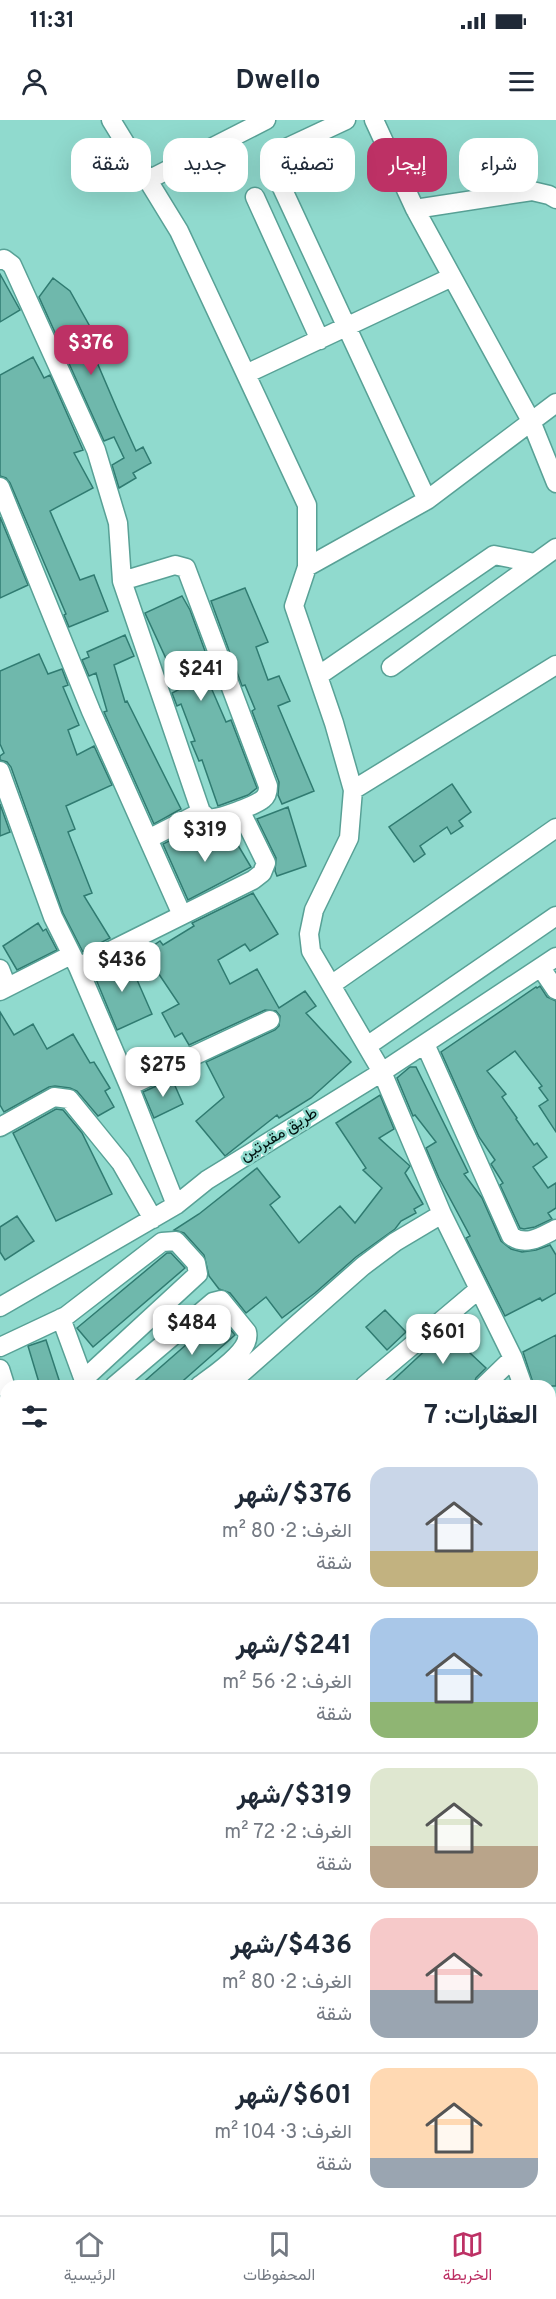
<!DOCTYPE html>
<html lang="ar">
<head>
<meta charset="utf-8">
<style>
  :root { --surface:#fff; --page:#f6f6f7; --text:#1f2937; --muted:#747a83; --line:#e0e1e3; --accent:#bd3165 }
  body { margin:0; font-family:Overpass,Vazirmatn,sans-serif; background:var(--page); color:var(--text); direction:rtl; height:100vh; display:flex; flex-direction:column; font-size:22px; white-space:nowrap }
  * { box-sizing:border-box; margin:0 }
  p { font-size:20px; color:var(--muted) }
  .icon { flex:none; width:33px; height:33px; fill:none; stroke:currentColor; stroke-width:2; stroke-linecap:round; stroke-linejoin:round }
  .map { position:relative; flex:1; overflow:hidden; direction:ltr }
  .drawer { position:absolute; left:0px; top:1260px; width:556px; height:836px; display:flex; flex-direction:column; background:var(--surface); border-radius:18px 18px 0 0; box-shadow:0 6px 24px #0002; direction:rtl }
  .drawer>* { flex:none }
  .hud { position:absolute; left:18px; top:18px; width:520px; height:54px; direction:rtl; display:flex; gap:12px }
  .price { position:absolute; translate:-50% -51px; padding:0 14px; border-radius:12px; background:#fff; color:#222; font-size:20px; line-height:39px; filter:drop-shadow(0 2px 3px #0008) }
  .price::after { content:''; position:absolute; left:50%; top:36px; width:18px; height:14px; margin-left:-9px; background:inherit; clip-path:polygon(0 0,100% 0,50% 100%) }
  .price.current { background:var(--accent); color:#fff }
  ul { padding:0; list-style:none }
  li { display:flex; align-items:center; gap:18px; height:150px; padding:0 18px }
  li+li { border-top:2px solid var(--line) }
  li span { display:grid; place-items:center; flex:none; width:168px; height:120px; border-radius:18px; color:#555 }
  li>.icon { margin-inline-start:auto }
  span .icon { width:72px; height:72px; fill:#fffc; stroke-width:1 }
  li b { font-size:26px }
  h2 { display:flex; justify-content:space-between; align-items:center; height:72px; padding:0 18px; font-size:26px }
  .chip { padding:0 21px; border-radius:18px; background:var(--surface); box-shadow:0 6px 24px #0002; font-size:21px; line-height:54px }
  .chip.current { background:var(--accent); color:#fff }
  .status { display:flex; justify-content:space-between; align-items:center; height:42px; padding:0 30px; background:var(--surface); direction:ltr }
  .status svg { height:16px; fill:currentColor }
  header { display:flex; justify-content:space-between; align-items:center; height:78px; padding:0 18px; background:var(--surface); font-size:27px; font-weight:700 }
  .dock { display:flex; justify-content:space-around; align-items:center; height:84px; border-top:2px solid var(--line); background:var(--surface); font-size:16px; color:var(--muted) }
  .dock a { display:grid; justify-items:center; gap:3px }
  .dock .current { color:var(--accent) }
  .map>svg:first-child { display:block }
  .green { fill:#a990cb }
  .building { fill:#6fb8ac; stroke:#307b71; stroke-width:1.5 }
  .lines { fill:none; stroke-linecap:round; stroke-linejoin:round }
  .minor-casing { stroke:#58a196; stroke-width:21 }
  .minor { stroke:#fff; stroke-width:18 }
  .labels { text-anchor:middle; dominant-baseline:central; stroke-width:5; stroke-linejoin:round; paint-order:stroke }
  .street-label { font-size:16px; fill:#00110f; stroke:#90dace }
</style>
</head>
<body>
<div class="status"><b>11:31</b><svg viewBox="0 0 49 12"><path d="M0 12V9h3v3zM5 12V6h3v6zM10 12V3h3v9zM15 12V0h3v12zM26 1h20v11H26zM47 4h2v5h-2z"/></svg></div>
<header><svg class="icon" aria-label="menu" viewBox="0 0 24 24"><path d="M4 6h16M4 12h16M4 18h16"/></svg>Dwello<svg class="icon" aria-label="person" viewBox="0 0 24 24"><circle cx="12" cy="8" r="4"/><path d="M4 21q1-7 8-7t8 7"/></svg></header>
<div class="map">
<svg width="556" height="2095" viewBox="0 0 556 2095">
  <rect width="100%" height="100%" fill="#90dace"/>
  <path class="green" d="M556,2064v31h-73l13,-5h54l1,-24z"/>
  <path class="building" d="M0,154l20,36 -20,12z
    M53,158l17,13 32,57 -9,5 24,56 19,42 7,-4 8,16 -18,10 3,5 -17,10 -7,-23 12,-7 -10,-21 -10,4 -65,-144z
    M33,237l11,21 6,-3 33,75 -9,3 19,35 -43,23 30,69 14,-5 14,36 -39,16 -5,-12 2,-1 -56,-131 -4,-5 -6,-2v-101z
    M0,397l28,68 -28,13z
    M245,468l23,54 -12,5 12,33 11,-4 11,25 -12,5 36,85 -32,13 -4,-9 1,-13 -27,-71 3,-2 -10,-24 -3,1 -31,-85z
    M182,476l8,14 23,63 -7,3 20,46 5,-2 26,68 -9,7 -30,11 -16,-46 -3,1 -8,-19 4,-1 -14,-37 -4,2 -5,-13 8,-4 -35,-76z
    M125,515l9,21 -20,9 11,37 2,-1 54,108 -27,15 -50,-112 3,-1 -11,-38 -7,3 -7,-16 7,-3 -2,-5z
    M39,534l9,20 14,-5 6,16 -5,2 16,38 -11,5 9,25 17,-9 18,39 -46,21 9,23 -7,3 24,61 -8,3 26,42 -27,14 -20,-39 -52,-146 -4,-5 -7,-2v-4l4,-3 -4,-9v-73z
    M452,664l19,28 -12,9 4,5 -12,8 -4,-7 -27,19 5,8 -11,8 -25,-35z
    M0,684l10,28 -10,4z
    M288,687l18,59 -29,10 -2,-5 1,-13 -19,-39z
    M191,710l3,6 -11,9 1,2 13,-5 5,10 30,-17 19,32 -63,33 -25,-56z
    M253,773l25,41 -28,17 -5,-7 -27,16 12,24 27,-15 22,39 26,-17 11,15 -10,7 45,49 -40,36 -32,20 -2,-3 -52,41 -29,-35 28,-24 -18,-35 69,-32 4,-4 1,-10 -4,-5 -11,-1 -76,35 -7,-12 -7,4 -13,-24 17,-9 -35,-52 16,-11 3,4 31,-19 -2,-3z
    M38,803l5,8 3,-2 11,21 -40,20 -14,-24z
    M127,837l25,57 -35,16 -24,-58z
    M540,866l7,11 9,4v131l-17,-26 9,-6 -9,-12 3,-2 -27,-35 -28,20 19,23 -4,3 15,21 -1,1 18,26 3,-2 10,14 -14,10 15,21 8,-5v25l-8,5 4,6 -17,8 -11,2 -4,-1 -20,-43 3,-2 -12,-19 4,-4 -16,-23 -38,-85 95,-65 1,1z
    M0,892l14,23 19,-11 14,25 26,-15 17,29 4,-1 16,26 -5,3 9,16 -16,9 -21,-25 -7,-3 -15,-2 -6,1 -45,25 -4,-7z
    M410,947h6l52,105 -4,2 18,24 19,43 10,8 11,3 14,-2 14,-5 6,10v38l-14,8 -2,-3 -35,18 -39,-78 4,-2 -31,-58 -13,-30 10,-6 -21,-27 -2,1 -16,-38z
    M172,959l11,25 -29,14 -11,-26z
    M380,975l14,34 -15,9 31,28 -5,7 18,31 -9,5 2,4 -15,8 -6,8 -39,28 -41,36 -33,25 -16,-21 -20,16 -16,-20 -11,-4 -10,-13 -5,-21 -20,-22 -10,-3 25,-16 58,-46 23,29 -10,8 29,38 41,-37 15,17 27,-35 -19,-18 3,-2 -30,-45z
    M56,989l7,1 19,23 30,61 -56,27 -43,-88z
    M17,1096l17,25 -29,19 -5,-8v-25z
    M167,1133h4l14,15 -92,79 -16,-19z
    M385,1190l21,22 -19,18 -21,-23z
    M219,1196l16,19 -58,51h-38z
    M446,1211l6,6 5,-5 17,17 -4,4 16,15 -10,10 -3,8h-86z
    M556,1215v51h-22l-11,-34z
    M46,1220l15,46h-21l-12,-40z"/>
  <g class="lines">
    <defs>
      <path id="minor" d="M111,0l68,111 128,274v62l-13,39 40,117 19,67 -4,48 -35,72 -5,24 2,17 71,121 60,142 71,144 10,28
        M346,0l-64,30 -5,9v18l150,323
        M374,0l41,89 116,212 25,62
        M148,60l118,-60
        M255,77l65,143
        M415,89l117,-18 17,4 7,4
        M0,140l4,-1 8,6 84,185 22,73 4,58 79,231
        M246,254l206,-97
        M0,367l91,224 91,204
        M307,447l120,-67 129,-97
        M122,461l53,-16 11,3 82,218c0,5 -1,10 -5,13 -7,6 -45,21 -54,19 -3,-1 -5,-4 -8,-6l-53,27
        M391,547l165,-119
        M318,556l176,-121 41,8
        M0,651l53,146 25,50 51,119 47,119
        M353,670l203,-125
        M78,847l175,-87 9,-7 4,-10 -26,-53
        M541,848l15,22
        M0,849l7,18
        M331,865l225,-157
        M0,871l71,-36
        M425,924l86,192c15,11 31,0 45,-7
        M367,926l189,-130
        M129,966l141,-66
        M0,1007l54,-30 15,2 52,64 32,56
        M0,1187l176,-102 31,-25 175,-108 174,-115
        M61,1198l25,68
        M0,1227l66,-31 96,-74 14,-1 20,22 2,11 -114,105
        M0,1249l6,19
        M114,1266l99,-84 8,-2 26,32c5,19 -34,43 -48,54
        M227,1266l136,-120 32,-24 47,-28
        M364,1266l115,-97
        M484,1266l29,-28
        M0,1308l6,-3
        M550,1336l6,13
        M550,1425l6,-1
        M0,1489l6,-3
        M550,1517l6,-2
        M0,1587l6,-3
        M550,1603l6,-1
        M0,1675l6,-3
        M0,1701l6,-3
        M550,1701l6,-3
        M0,1766l6,12
        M0,1922l6,-3
        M0,1936l6,11
        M81,2090l4,5
        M117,2095l12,-5"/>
    </defs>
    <use href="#minor" class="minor-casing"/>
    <use href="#minor" class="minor"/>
  </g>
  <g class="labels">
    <g class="street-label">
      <text transform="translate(279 1015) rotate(-32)">طريق مقبرتين</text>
    </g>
  </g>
</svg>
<b class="price current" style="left:91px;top:256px">$376</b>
<b class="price" style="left:201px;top:582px">$241</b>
<b class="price" style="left:205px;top:743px">$319</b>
<b class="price" style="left:122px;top:873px">$436</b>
<b class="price" style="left:163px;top:978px">$275</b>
<b class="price" style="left:192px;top:1236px">$484</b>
<b class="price" style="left:443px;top:1245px">$601</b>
<div class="hud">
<a class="chip">شراء</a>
<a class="chip current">إيجار</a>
<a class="chip">تصفية</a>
<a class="chip">جديد</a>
<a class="chip">شقة</a>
</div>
<section class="drawer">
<h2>العقارات: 7<svg class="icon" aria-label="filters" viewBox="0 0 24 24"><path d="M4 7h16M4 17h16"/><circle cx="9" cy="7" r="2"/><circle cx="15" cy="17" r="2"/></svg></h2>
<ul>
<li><span style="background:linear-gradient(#c9d6e8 70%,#c2b280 0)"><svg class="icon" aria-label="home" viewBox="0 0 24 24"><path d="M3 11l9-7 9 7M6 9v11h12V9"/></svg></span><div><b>$376/شهر</b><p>الغرف: 2 · 80 m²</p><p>شقة</p></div></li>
<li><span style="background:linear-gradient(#a9c7e8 70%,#8fb573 0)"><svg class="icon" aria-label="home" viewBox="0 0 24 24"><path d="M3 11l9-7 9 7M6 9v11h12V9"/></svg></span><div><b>$241/شهر</b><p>الغرف: 2 · 56 m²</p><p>شقة</p></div></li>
<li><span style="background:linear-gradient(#dfe7d0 65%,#b9a48a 0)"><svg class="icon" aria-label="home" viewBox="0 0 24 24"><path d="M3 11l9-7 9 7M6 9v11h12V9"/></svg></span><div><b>$319/شهر</b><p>الغرف: 2 · 72 m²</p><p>شقة</p></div></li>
<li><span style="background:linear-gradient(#f6c9c9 60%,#9aa5b1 0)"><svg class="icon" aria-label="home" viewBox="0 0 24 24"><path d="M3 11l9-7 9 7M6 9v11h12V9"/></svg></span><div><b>$436/شهر</b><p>الغرف: 2 · 80 m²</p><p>شقة</p></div></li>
<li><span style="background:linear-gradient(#ffd9b3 75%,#9aa5b1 0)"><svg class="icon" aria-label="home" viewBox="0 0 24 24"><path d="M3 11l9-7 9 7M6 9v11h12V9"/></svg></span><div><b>$601/شهر</b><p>الغرف: 3 · 104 m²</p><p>شقة</p></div></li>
</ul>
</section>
</div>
<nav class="dock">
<a class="current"><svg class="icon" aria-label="map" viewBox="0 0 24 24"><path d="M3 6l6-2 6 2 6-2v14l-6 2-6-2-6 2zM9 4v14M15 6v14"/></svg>الخريطة</a>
<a><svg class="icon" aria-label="saved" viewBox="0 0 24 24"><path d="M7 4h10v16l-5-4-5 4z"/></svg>المحفوظات</a>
<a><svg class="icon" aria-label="home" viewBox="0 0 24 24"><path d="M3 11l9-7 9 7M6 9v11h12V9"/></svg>الرئيسية</a>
</nav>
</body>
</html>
